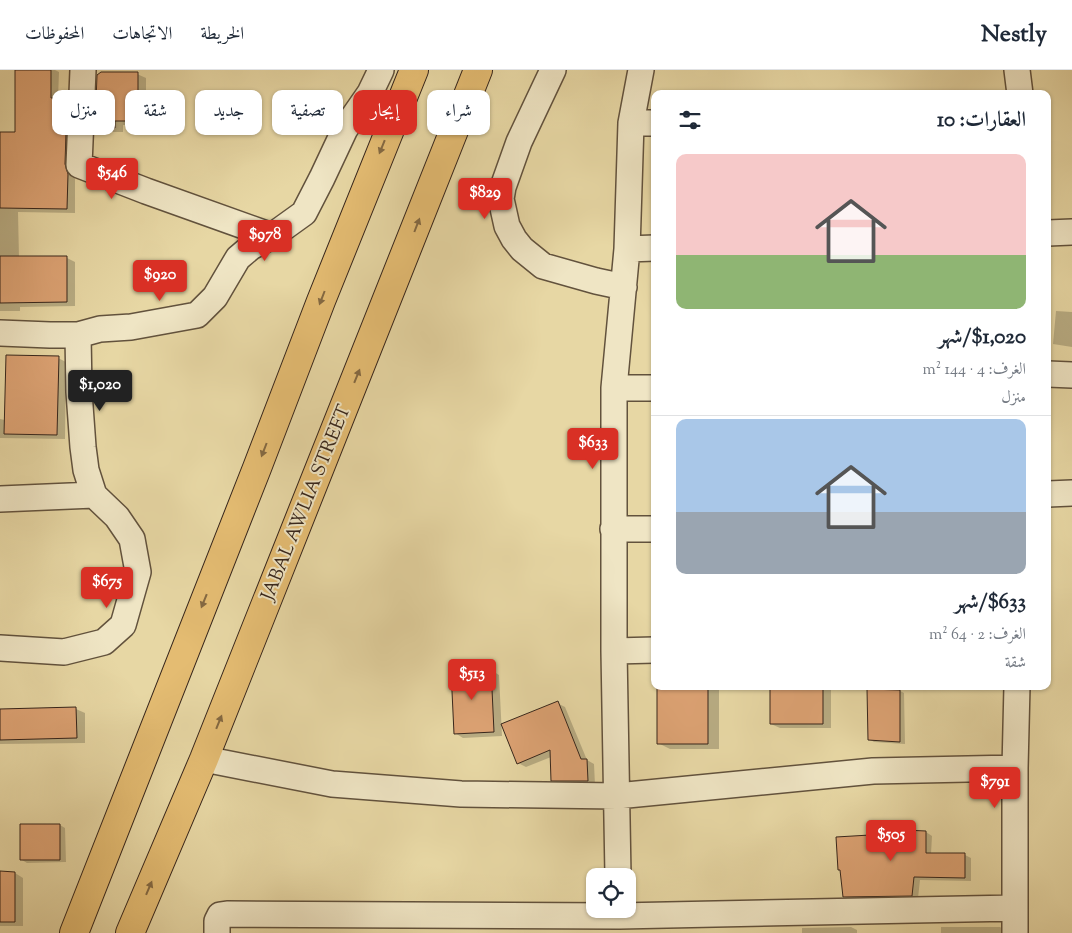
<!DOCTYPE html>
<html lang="ar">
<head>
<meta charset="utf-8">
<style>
  :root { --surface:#fff; --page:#f6f6f7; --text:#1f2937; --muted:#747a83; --line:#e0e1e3; --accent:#d93025 }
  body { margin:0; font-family:"Sorts Mill Goudy",Amiri,serif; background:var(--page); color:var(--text); direction:rtl; height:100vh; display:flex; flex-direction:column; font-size:19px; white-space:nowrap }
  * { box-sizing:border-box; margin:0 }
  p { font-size:16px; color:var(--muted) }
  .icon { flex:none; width:28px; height:28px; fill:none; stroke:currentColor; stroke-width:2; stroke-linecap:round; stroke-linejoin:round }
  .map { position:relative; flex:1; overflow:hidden; direction:ltr }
  .details { position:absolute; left:651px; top:20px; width:400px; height:600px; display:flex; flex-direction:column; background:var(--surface); border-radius:10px; box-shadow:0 1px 4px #0004; direction:rtl }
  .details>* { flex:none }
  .top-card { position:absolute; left:15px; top:20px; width:475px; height:45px; direction:rtl; display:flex; gap:10px }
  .fabs { position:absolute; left:586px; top:798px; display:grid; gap:10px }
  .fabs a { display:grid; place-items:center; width:50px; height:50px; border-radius:10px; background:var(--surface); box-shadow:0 1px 4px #0004; font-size:25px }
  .price { position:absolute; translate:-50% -42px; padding:0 11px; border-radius:5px; background:var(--accent); color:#fff; font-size:16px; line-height:32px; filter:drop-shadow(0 1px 2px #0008) }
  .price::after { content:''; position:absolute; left:50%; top:30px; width:15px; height:11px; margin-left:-8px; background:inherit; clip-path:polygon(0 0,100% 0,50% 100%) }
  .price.selected { background:#222; color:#fff }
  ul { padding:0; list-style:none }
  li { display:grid; align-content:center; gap:10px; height:265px; padding:0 25px }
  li+li { border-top:1px solid var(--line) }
  li span { display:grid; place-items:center; height:155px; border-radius:10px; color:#555 }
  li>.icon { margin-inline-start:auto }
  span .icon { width:90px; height:90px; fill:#fffc; stroke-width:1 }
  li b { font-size:21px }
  h2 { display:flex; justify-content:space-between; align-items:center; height:60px; padding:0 25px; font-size:21px }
  .tag { padding:0 18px; border-radius:10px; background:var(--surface); box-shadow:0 1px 4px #0004; font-size:18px; line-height:45px }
  .tag.selected { background:var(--accent); color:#fff }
  header { display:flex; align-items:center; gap:30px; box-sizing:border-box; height:70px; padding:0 25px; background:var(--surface); border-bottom:1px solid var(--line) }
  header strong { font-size:24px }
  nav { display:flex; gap:28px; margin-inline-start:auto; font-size:18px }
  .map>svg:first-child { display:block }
  .shadow { fill:#0003 }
  .building { fill:#dca273; stroke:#36251b }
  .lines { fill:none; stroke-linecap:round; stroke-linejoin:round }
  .minor-casing { stroke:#62523d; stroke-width:28 }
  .highway-casing { stroke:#36251b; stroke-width:30 }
  .minor { stroke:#efe5c4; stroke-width:25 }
  .highway { stroke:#e4bc72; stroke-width:28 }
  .oneway { fill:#846942 }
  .labels { text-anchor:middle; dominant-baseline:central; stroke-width:4; stroke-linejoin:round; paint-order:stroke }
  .street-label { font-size:19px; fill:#36251b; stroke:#efe5c4 }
</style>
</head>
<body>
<header>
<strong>Nestly</strong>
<nav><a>الخريطة</a><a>الاتجاهات</a><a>المحفوظات</a></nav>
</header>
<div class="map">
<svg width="1072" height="863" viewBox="0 0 1072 863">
  <rect width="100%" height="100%" fill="#e7d7a4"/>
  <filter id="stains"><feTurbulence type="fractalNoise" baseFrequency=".004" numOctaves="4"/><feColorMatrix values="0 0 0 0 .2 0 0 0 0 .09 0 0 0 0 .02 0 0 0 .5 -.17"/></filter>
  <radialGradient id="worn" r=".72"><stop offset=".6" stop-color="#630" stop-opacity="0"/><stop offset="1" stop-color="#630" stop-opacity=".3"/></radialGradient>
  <path class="shadow" d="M16,0h39l4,2 -1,27 11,5 3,66 3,9v34l-57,-1 1,46h48l8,4v44l-55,1v4h-20v-178h16z
    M137,4l9,4v47h-23v7h-18l-9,-5z
    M1056,241l16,1v35l-19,-3z
    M58,288l8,4 -1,77 -65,-1v-19l5,1z
    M491,600l8,5 3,61 -39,2 -8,-5z
    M658,616h61v63h-49l-12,-6z
    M771,616h60v42h-51l-9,-4z
    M869,621h31l4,2 1,51 -31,-2 -5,-3z
    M557,633l8,4 22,53 7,4 1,21 -35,-1 -8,-4 -1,-23 -25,10 -8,-4z
    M0,639h76l9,4v30l-85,1z
    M895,752l15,6v3l16,1 6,4 -1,18 34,1 6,3v23l-51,-1 -2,18 -68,2 -6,-4 28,-60z
    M60,755l5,3 1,34 -39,1 -5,-3z
    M0,803h15l8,5v48h-23z
    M851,857l6,3v3h-55v-5z
    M941,857h59l6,4 1,2h-66z"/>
  <path class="building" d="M15,0h36v28h10v35h5l-1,31 3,10 -1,35 -67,-1v-76h15z
    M101,2h37v49h-23v7h-20l2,-53z
    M0,186h67v46l-67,1z
    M6,285l53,1 -2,79 -53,-1z
    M491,598l3,64 -40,2 -3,-64z
    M657,616h51v58h-51z
    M770,616h53v38h-53z
    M867,619l33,1v52l-32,-2z
    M558,631l23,58h6l1,22h-37l-1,-31 -33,14 -16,-40z
    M76,637l1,31 -77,2v-31z
    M895,751v3l9,-1v7l22,1v22h39v25l-51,-1 -2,19 -69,1 -3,-27h-2l-2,-33 34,-2v-13z
    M20,754h40v36h-40z
    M0,801l15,1v50h-15z"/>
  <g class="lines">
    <defs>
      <path id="minor" d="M83,0l-4,95 67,26 126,45
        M553,0l-34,72 -16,45 -2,12 6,27 7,13 8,10 21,17 53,15 28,6
        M1017,0l3,24
        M631,53h24
        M1048,163l24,-1
        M627,179l28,-1
        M0,263l50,2h28l22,-6 31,-2 66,-12 18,-18 23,-39 13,-11 21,-11 32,-23 18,-35 23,-49 25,-36 11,-23
        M1048,304l24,1
        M614,318h41
        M1048,424l24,-1
        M0,429l94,-4
        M613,459h42
        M0,578l64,4 40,-10 19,-17 15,-53 -6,-33 -15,-22 -23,-22 -8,-25 -3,-23 -4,-55 -1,-57
        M614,581l41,-1
        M204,689l128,25 129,10 156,2 256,-25 142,-3
        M618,806l-4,-225v-263l13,-139 4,-126 10,-53
        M217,863v-12l3,-6 7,-1 392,2 396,-8
        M1015,863v-165l2,-82"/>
      <path id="highway" d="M74,863l183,-465 64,-167 93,-231
        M130,863l74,-174 274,-689"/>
    </defs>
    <use href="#minor" class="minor-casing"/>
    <use href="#highway" class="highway-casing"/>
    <use href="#minor" class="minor"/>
    <use href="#highway" class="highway"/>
  </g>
  <defs><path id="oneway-solid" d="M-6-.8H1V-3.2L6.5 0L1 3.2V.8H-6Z" transform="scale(1.25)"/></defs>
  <g class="oneway">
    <use href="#oneway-solid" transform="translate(382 77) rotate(112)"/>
    <use href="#oneway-solid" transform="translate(417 155) rotate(-69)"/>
    <use href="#oneway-solid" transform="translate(322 228) rotate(111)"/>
    <use href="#oneway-solid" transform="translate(357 306) rotate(-68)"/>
    <use href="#oneway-solid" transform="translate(264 380) rotate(111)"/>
    <use href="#oneway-solid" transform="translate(204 531) rotate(112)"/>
    <use href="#oneway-solid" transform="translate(219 652) rotate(-68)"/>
    <use href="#oneway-solid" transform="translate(149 818) rotate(-67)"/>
  </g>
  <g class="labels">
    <g class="street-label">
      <text transform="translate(307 433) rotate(-68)">JABAL AWLIA STREET</text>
    </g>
  </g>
  <rect width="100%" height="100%" filter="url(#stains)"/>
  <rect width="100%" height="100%" fill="url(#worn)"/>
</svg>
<div class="fabs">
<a><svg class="icon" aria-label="locate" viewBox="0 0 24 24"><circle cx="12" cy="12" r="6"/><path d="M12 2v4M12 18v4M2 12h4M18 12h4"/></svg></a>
</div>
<b class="price" style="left:112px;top:130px">$546</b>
<b class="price" style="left:485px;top:150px">$829</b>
<b class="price" style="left:265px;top:192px">$978</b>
<b class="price" style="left:160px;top:232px">$920</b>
<b class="price selected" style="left:100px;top:342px">$1,020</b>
<b class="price" style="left:593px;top:400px">$633</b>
<b class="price" style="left:107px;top:539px">$675</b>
<b class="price" style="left:472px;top:631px">$513</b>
<b class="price" style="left:995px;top:739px">$791</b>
<b class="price" style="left:891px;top:792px">$505</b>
<div class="top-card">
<a class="tag">شراء</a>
<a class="tag selected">إيجار</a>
<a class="tag">تصفية</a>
<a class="tag">جديد</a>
<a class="tag">شقة</a>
<a class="tag">منزل</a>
</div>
<section class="details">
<h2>العقارات: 10<svg class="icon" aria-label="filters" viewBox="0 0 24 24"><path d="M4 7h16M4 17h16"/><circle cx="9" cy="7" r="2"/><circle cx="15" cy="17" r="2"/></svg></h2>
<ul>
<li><span style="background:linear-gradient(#f6c9c9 65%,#8fb573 0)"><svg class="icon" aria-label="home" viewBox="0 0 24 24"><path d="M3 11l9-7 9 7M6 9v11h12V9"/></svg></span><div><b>$1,020/شهر</b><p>الغرف: 4 · 144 m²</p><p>منزل</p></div></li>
<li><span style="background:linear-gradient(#a9c7e8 60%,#9aa5b1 0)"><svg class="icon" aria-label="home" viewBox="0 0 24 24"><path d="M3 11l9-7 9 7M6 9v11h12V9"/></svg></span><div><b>$633/شهر</b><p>الغرف: 2 · 64 m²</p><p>شقة</p></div></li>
</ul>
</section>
</div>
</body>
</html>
